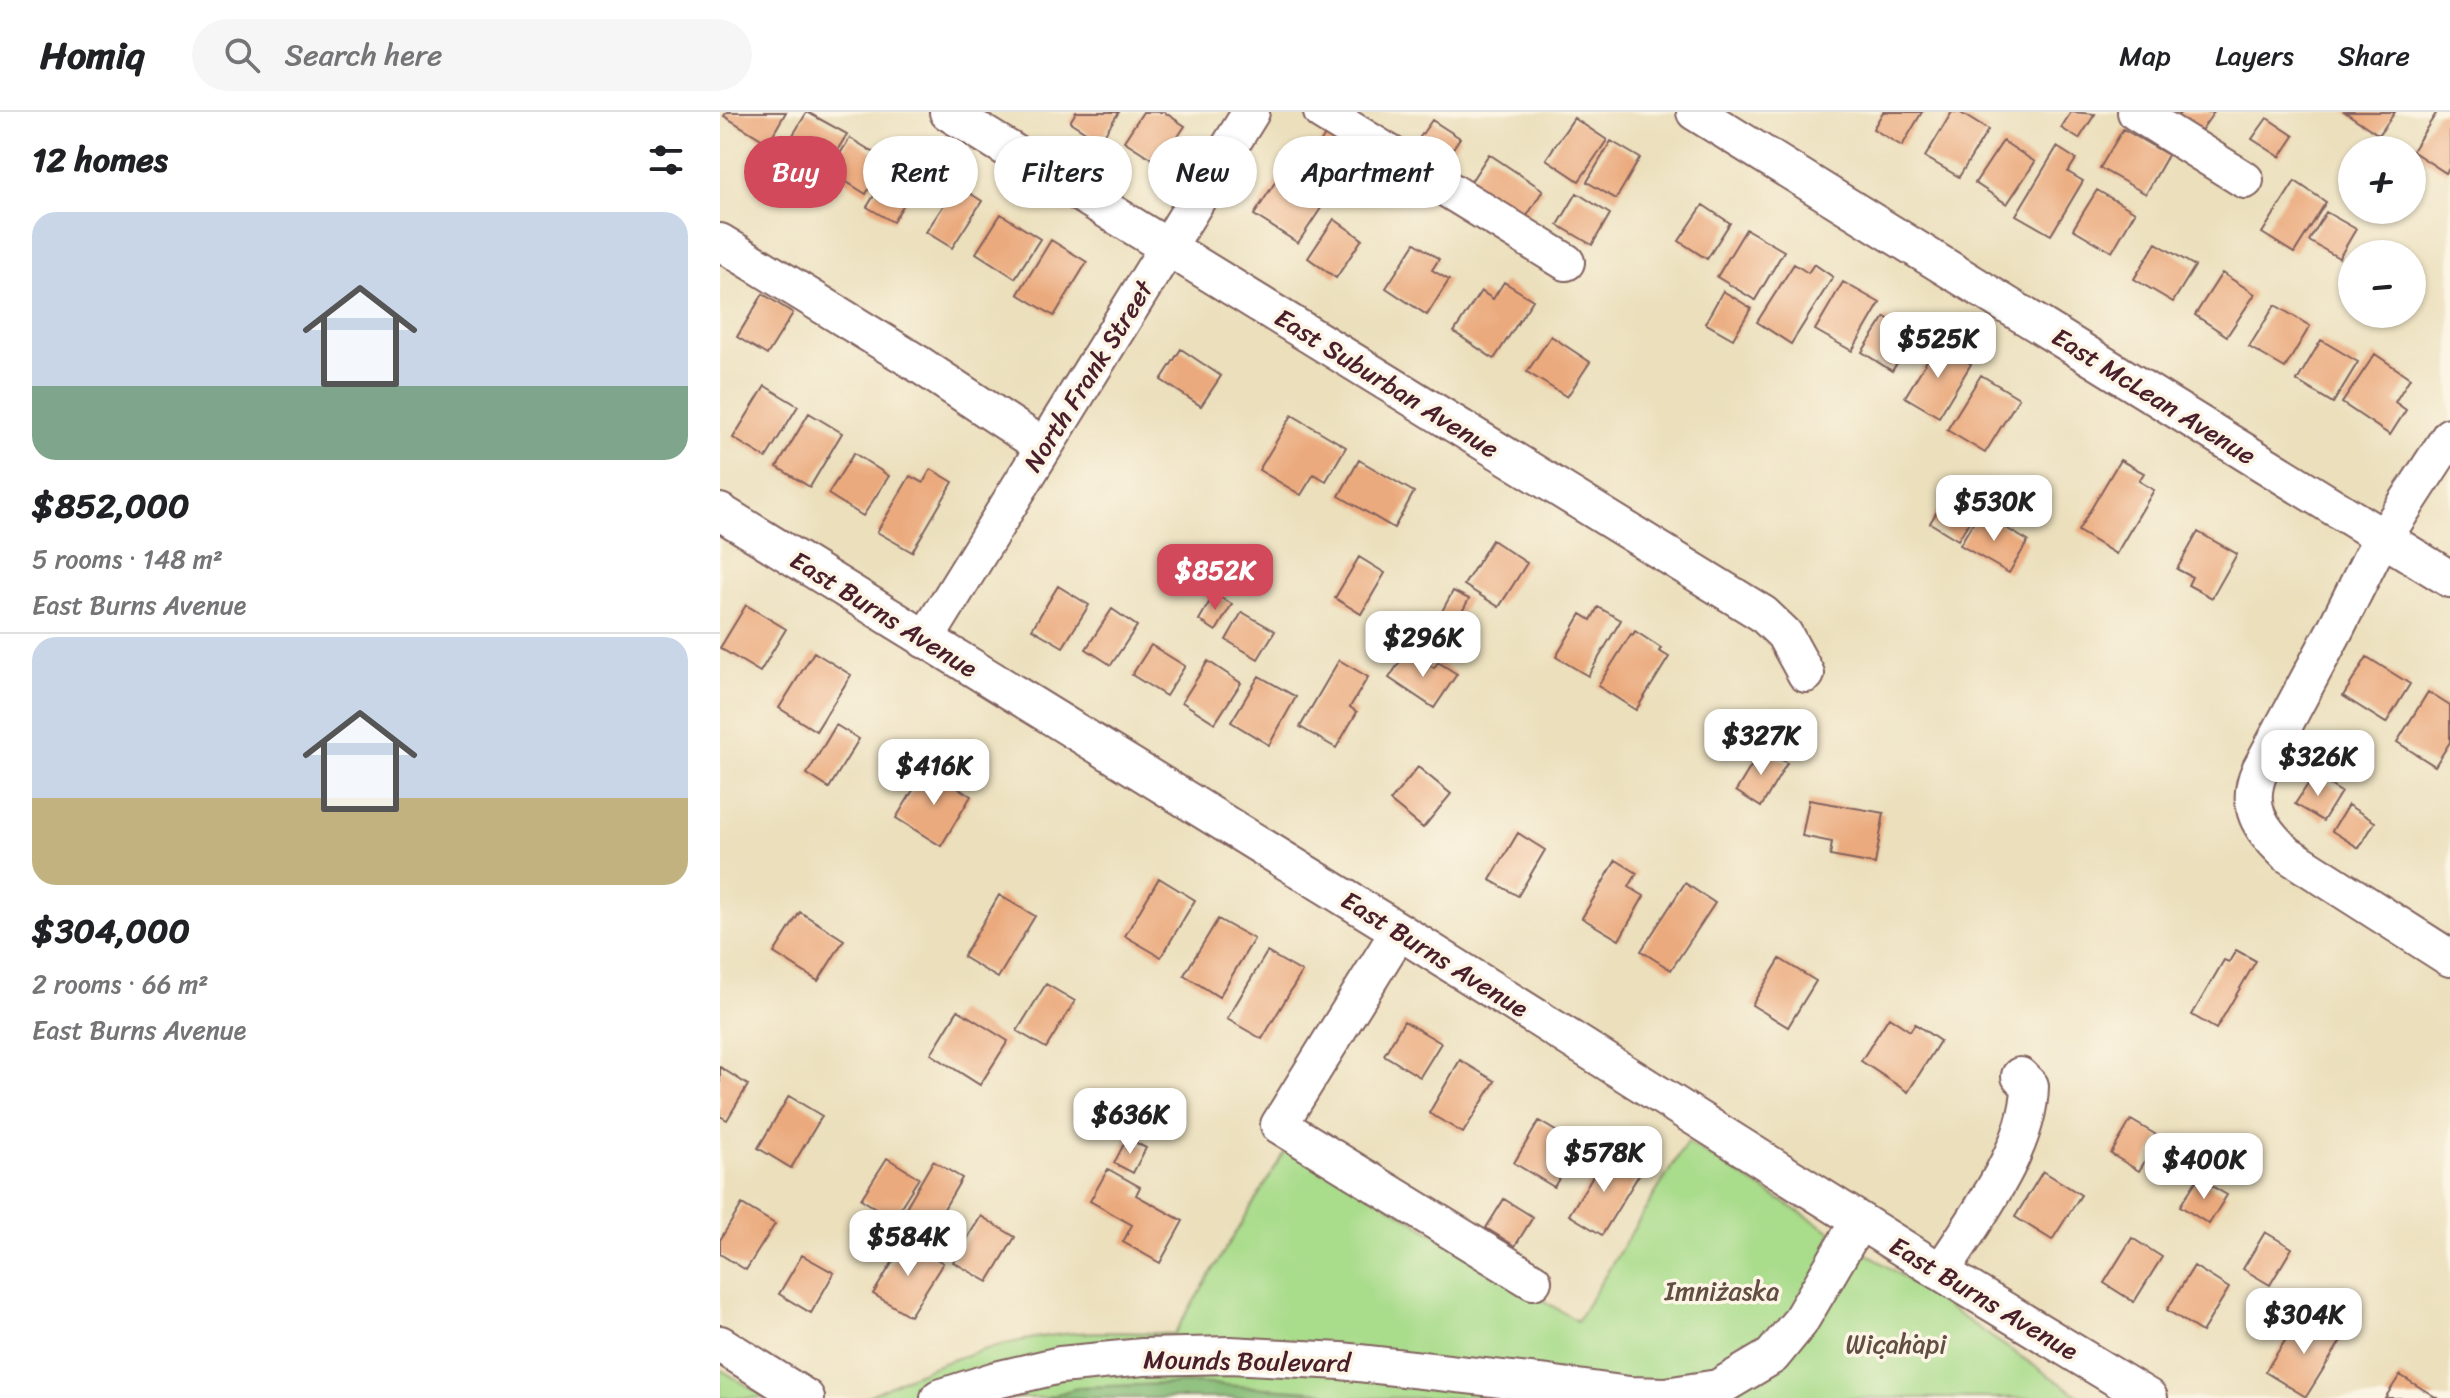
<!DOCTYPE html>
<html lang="en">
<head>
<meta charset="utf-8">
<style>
  :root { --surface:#fff; --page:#f6f6f6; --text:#202124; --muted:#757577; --line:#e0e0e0; --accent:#d1495b }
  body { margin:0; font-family:Sriracha,sans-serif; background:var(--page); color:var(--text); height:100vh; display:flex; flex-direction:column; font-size:30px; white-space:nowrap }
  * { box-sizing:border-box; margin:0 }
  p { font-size:26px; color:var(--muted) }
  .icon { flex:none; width:44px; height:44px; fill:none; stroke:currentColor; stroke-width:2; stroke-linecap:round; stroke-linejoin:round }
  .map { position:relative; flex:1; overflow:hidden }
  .drawer { display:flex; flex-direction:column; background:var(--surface); width:720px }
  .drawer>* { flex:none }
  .hud { position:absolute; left:24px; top:24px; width:760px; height:72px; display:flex; gap:16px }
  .tools { position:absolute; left:1618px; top:24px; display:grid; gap:16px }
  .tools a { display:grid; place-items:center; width:88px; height:88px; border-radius:50%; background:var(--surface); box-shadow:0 2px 6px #0004; font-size:40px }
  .price { position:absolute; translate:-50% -68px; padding:0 18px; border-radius:16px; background:#fff; color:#222; font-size:26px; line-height:52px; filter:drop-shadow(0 2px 4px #0008) }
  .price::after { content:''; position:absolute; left:50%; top:48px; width:24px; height:18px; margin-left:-12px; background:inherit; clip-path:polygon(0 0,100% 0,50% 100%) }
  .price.on { background:var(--accent); color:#fff }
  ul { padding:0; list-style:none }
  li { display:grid; align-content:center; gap:16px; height:424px; padding:0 32px }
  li+li { border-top:2px solid var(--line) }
  li span { display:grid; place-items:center; height:248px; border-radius:24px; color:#555 }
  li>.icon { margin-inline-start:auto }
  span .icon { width:144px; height:144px; fill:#fffc; stroke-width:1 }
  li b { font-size:34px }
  h2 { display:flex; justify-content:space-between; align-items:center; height:96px; padding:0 32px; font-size:34px }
  .chip { padding:0 28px; border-radius:36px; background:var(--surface); box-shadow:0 2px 6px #0004; font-size:28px; line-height:72px }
  .chip.on { background:var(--accent); color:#fff }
  header { display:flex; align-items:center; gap:48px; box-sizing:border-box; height:112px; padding:0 40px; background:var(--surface); border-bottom:2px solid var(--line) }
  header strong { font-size:38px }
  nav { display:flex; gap:44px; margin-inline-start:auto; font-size:28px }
  .search { width:560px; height:72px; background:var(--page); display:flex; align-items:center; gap:20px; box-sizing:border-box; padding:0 28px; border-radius:44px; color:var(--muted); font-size:30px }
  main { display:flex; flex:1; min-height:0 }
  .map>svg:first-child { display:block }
  .green { fill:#a9dc8b; stroke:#7a7e5b; stroke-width:2 }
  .forest { fill:#86bc77; stroke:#686e51; stroke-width:2 }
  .building { fill:#ebaa7e }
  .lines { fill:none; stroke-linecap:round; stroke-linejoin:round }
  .minor-casing { stroke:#82625e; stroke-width:40 }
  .minor { stroke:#fff; stroke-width:36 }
  .labels { text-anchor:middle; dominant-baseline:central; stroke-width:7; stroke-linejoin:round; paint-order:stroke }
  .street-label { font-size:26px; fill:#4a1f2b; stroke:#fcf5e5 }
  .park-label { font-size:26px; fill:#624e43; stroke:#fcf5e5 }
</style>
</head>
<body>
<header>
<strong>Homiq</strong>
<div class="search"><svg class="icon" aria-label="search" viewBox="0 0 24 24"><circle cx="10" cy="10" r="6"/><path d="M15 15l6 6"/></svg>Search here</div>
<nav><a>Map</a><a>Layers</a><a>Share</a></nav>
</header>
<main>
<section class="drawer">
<h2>12 homes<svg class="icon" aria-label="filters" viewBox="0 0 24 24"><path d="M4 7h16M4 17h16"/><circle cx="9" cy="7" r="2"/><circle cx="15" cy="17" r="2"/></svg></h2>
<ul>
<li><span style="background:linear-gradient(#c9d6e8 70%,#7fa58c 0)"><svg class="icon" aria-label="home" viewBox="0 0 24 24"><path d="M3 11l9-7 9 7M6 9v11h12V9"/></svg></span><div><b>$852,000</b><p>5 rooms · 148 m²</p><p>East Burns Avenue</p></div></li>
<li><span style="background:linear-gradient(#c9d6e8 65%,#c2b280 0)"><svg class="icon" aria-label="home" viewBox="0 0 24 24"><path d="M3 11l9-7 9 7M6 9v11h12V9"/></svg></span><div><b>$304,000</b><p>2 rooms · 66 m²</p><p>East Burns Avenue</p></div></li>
</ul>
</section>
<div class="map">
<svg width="1730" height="1286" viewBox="0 0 1730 1286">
  <rect width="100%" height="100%" fill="#fcf5e5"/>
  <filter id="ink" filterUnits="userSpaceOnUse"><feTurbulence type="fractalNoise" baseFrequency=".0125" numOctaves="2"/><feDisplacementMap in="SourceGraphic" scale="16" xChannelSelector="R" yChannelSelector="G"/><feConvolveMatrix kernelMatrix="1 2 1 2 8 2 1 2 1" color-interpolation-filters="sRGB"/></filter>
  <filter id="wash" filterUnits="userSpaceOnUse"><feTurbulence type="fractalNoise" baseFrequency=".006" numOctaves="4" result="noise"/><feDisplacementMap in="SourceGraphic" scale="32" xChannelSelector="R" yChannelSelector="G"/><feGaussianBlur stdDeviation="1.8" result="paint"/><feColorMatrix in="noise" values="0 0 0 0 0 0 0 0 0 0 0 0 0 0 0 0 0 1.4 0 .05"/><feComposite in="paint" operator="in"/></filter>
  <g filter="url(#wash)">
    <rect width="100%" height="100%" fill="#ebdfbc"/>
    <path class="green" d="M967,1030l201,125 194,131h-1217c66,-35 135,-59 210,-65 33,-2 66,0 99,1l115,-189 288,176z
      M0,1257l47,29h-47z"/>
    <path class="forest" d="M475,1271l129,9 10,6h-289l35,-11z"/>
    <g id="blocks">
      <path class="building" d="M7,0h59l-18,31 -44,-27z
        M87,0l40,22 -26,43 -39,-24z
        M356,0h43l-19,29 -30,-19z
        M423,0h21l21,14 -25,38 -36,-23z
        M1163,0h39l-20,34 -29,-17z
        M1232,0h7l29,18 -29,47 -34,-20z
        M1351,0l24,2 -16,25 -18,-11z
        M1461,0h33l-16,23 -23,-15z
        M1625,0h50l-16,23z
        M1717,0h13v55l-4,6 -34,-22z
        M854,6l33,22 -28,41 -33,-22z
        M1547,6l27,18 -14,21 -28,-18z
        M712,8l28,18 -19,28 -28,-19z
        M1403,17l45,26 -22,39 -46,-26z
        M605,23l32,19 -28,46 -32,-20z
        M130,26l36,22 -20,34 -37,-23z
        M891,29l29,17 -24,41 -29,-17z
        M1283,29l32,21 -28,42 -32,-21z
        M1337,35l19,12 -8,13 15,9 -32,54 -35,-20z
        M182,38l25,16 -34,56 -26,-15z
        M769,42l54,36 -18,29 -55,-36z
        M559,64l44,29 -25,38 -44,-28z
        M1575,69l31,21 -32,51 -32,-20z
        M237,73l25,16 -30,47 -26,-16z
        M1377,78l38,22 -23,40 -39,-23z
        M857,81l33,21 -18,31 -34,-20z
        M983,93l27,18 -23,36 -28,-18z
        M1606,100l30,17 -17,29 -30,-17z
        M281,102l39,25 -25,39 -39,-25z
        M614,107l28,20 -26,39 -28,-20z
        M1026,117l38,22 -29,49 -38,-23z
        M331,128l36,22 -33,54 -36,-22z
        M695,131l24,16 -7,11 17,10 -22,35 -41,-27z
        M1436,131l39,23 -22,36 -39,-23z
        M1074,152l14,9 6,-9 19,13 -42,67 -34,-22z
        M1502,161l33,21 -28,42 -32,-21z
        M784,170l29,18 -39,59 -40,-27 27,-41 12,8z
        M1123,170l37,21 -28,48 -37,-21z
        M1003,179l28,17 -18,31 -28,-16z
        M43,182l30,19 -26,42 -30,-18z
        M1555,193l35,21 -25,42 -36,-21z
        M1165,205l29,19 -22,35 -30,-19z
        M831,224l39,26 -23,35 -40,-25z
        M1601,228l37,22 -25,41 -36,-22z
        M1217,232l34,20 -32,53 -34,-20z
        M461,237l40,27 -20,30 -40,-26z
        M1655,242l35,24 -15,24 11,8 -16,25 -48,-32z
        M1261,263l38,23 -34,55 -38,-23z
        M45,274l33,20 -32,52 -33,-20z
        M89,301l33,20 -32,54 -33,-20z
        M572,303l54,32 -20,34 -12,-7 -13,21 -42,-25z
        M134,341l35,23 -26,40 -35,-22z
        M639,348l55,32 -20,36 -55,-32z
        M1400,348l24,13 -5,8 15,9 -38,64 -38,-23z
        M211,357l22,13 -41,70 -35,-20 33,-56 13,7z
        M1230,378l28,17 -20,33 -28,-17z
        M1259,400l49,29 -19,32 -49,-28z
        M1478,420l39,22 -25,44 -24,-13 4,-8 -15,-8z
        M772,428l35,23 -28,44 -35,-22z
        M639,445l26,16 -24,41 -26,-16z
        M338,474l31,19 -26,42 -31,-18z
        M733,479l16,8 -12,22 -16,-8z
        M494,482l18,10 -16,27 -17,-11z
        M26,493l40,24 -26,43 -40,-24z
        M878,495l23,13 -33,56 -32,-19 25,-43 10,6z
        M392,497l25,17 -26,39 -25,-16z
        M522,500l33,19 -17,28 -32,-19z
        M915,519l26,17 -2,3 10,6 -33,53 -38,-24 33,-52 2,1z
        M431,533l34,21 -19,30 -34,-21z
        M687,539l27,17 4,-6 19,12 -23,34 -45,-30z
        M94,540l37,23 -35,56 -37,-23z
        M1647,545l43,27 -24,39 -43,-27z
        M619,548l29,17 -18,30 7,5 -21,36 -36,-21z
        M488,549l33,22 -26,40 -33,-21z
        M539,564l37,21 -27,48 -38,-23z
        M1708,580l22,14v36l-15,24 -38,-24z
        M116,613l23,14 -30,49 -22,-14z
        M1042,636l25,15 -26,44 -25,-16z
        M698,655l33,27 -28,34 -33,-27z
        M206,657l45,27 -30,50 -45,-28z
        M1594,663l27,17 -18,29 -28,-17z
        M1089,688l75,13 -9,51 -45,-8 2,-14 -30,-6z
        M1628,693l27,17 -16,26 -27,-17z
        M798,721l27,17 -27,46 -28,-16z
        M896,748l21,13 -8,14 15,9 -25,44 -37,-22z
        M439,766l36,22 -34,57 -36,-21z
        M965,771l30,20 -44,67 -30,-19z
        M279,783l36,21 -37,62 -35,-21z
        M80,800l44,28 -26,41 -44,-28z
        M498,807l36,20 -35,58 -35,-22z
        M1516,838l20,11 -40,68 -24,-14 32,-55 5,2z
        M547,840l35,20 -40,67 -35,-20z
        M1060,847l36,22 -28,46 -36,-22z
        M326,872l29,17 -29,47 -29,-17z
        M238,898l50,31 -28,44 -49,-31z
        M1169,905l21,14 5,-7 25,17 -32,51 -47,-31z
        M684,909l37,22 -21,34 -36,-22z
        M740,948l35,21 -32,52 -34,-20z
        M0,955l28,18 -21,35 -7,-4z
        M69,984l33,20 -31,52 -33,-20z
        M1411,1008l29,17 -21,34 -28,-17z
        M819,1009l40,24 -25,42 -40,-24z
        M407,1026l19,10 -13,25 -19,-10z
        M887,1041l33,20 -38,62 -33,-20z
        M167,1046l32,20 -26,41 -32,-20z
        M213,1049l29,17 -28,48 -29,-17z
        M388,1057l32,18 -4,8 47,26 -23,42 -37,-21 9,-17 -42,-24z
        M1323,1059l38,24 -29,45 -37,-23z
        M1478,1066l29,17 -18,29 -29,-18z
        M784,1087l29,18 -18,29 -29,-18z
        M22,1092l33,20 -29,46 -26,-16v-14z
        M261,1104l34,21 -27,45 -35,-20z
        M1545,1120l27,16 -22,37 -27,-16z
        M1412,1126l30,19 -28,45 -30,-19z
        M186,1128l37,23 -33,53 -37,-22z
        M82,1143l32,18 -23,40 -32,-19z
        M1474,1154l35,22 -27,44 -35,-22z
        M1582,1202l40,25 -36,58 -41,-25z
        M1680,1263l37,23h-52z"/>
    </g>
  </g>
  <g filter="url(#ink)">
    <use href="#blocks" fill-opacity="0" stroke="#82625e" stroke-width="2"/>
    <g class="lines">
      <defs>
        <path id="minor" d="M228,0l815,502 21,20 22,40
          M602,0l244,150
          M975,0l755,467
          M1416,0l109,68
          M0,130l197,121 127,84
          M1730,324l-78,120 -37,74 -75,140c-16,36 0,59 27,84l163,104
          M0,400l679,419 542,341 208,126
          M205,528l326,-528
          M679,819l-120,194 254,156
          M1221,1160c33,-52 88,-122 89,-186l-10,-10
          M0,1232l86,54
          M219,1286l57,-18 64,-15 83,-8 87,-2 111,6 207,23 81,11 37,1 52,-8 54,-32 27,-33 60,-102"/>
      </defs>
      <use href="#minor" class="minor-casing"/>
      <use href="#minor" class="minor"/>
    </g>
  </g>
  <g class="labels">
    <g class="street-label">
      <text transform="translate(368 264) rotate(-58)">North Frank Street</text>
      <text transform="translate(667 271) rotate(32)">East Suburban Avenue</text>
      <text transform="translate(1434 284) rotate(32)">East McLean Avenue</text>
      <text transform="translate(164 502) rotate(32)">East Burns Avenue</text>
      <text transform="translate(715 842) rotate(32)">East Burns Avenue</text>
      <text transform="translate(1264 1186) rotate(31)">East Burns Avenue</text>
      <text transform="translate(527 1249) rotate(1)">Mounds Boulevard</text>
    </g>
    <g class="park-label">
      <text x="1002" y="1179">Imniżaska</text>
      <text x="1176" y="1232">Wic̣aḣapi</text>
    </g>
  </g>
</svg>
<div class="tools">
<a>+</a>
<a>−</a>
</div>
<b class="price" style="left:1218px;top:268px">$525K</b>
<b class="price" style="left:1274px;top:431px">$530K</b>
<b class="price on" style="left:495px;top:500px">$852K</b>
<b class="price" style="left:703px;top:567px">$296K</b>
<b class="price" style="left:1041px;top:665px">$327K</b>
<b class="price" style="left:1598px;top:686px">$326K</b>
<b class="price" style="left:214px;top:695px">$416K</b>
<b class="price" style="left:410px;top:1044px">$636K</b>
<b class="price" style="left:884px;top:1082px">$578K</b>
<b class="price" style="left:1484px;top:1089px">$400K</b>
<b class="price" style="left:188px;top:1166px">$584K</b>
<b class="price" style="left:1584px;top:1244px">$304K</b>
<div class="hud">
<a class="chip on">Buy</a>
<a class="chip">Rent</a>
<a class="chip">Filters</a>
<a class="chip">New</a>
<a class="chip">Apartment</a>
</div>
</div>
</main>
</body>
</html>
